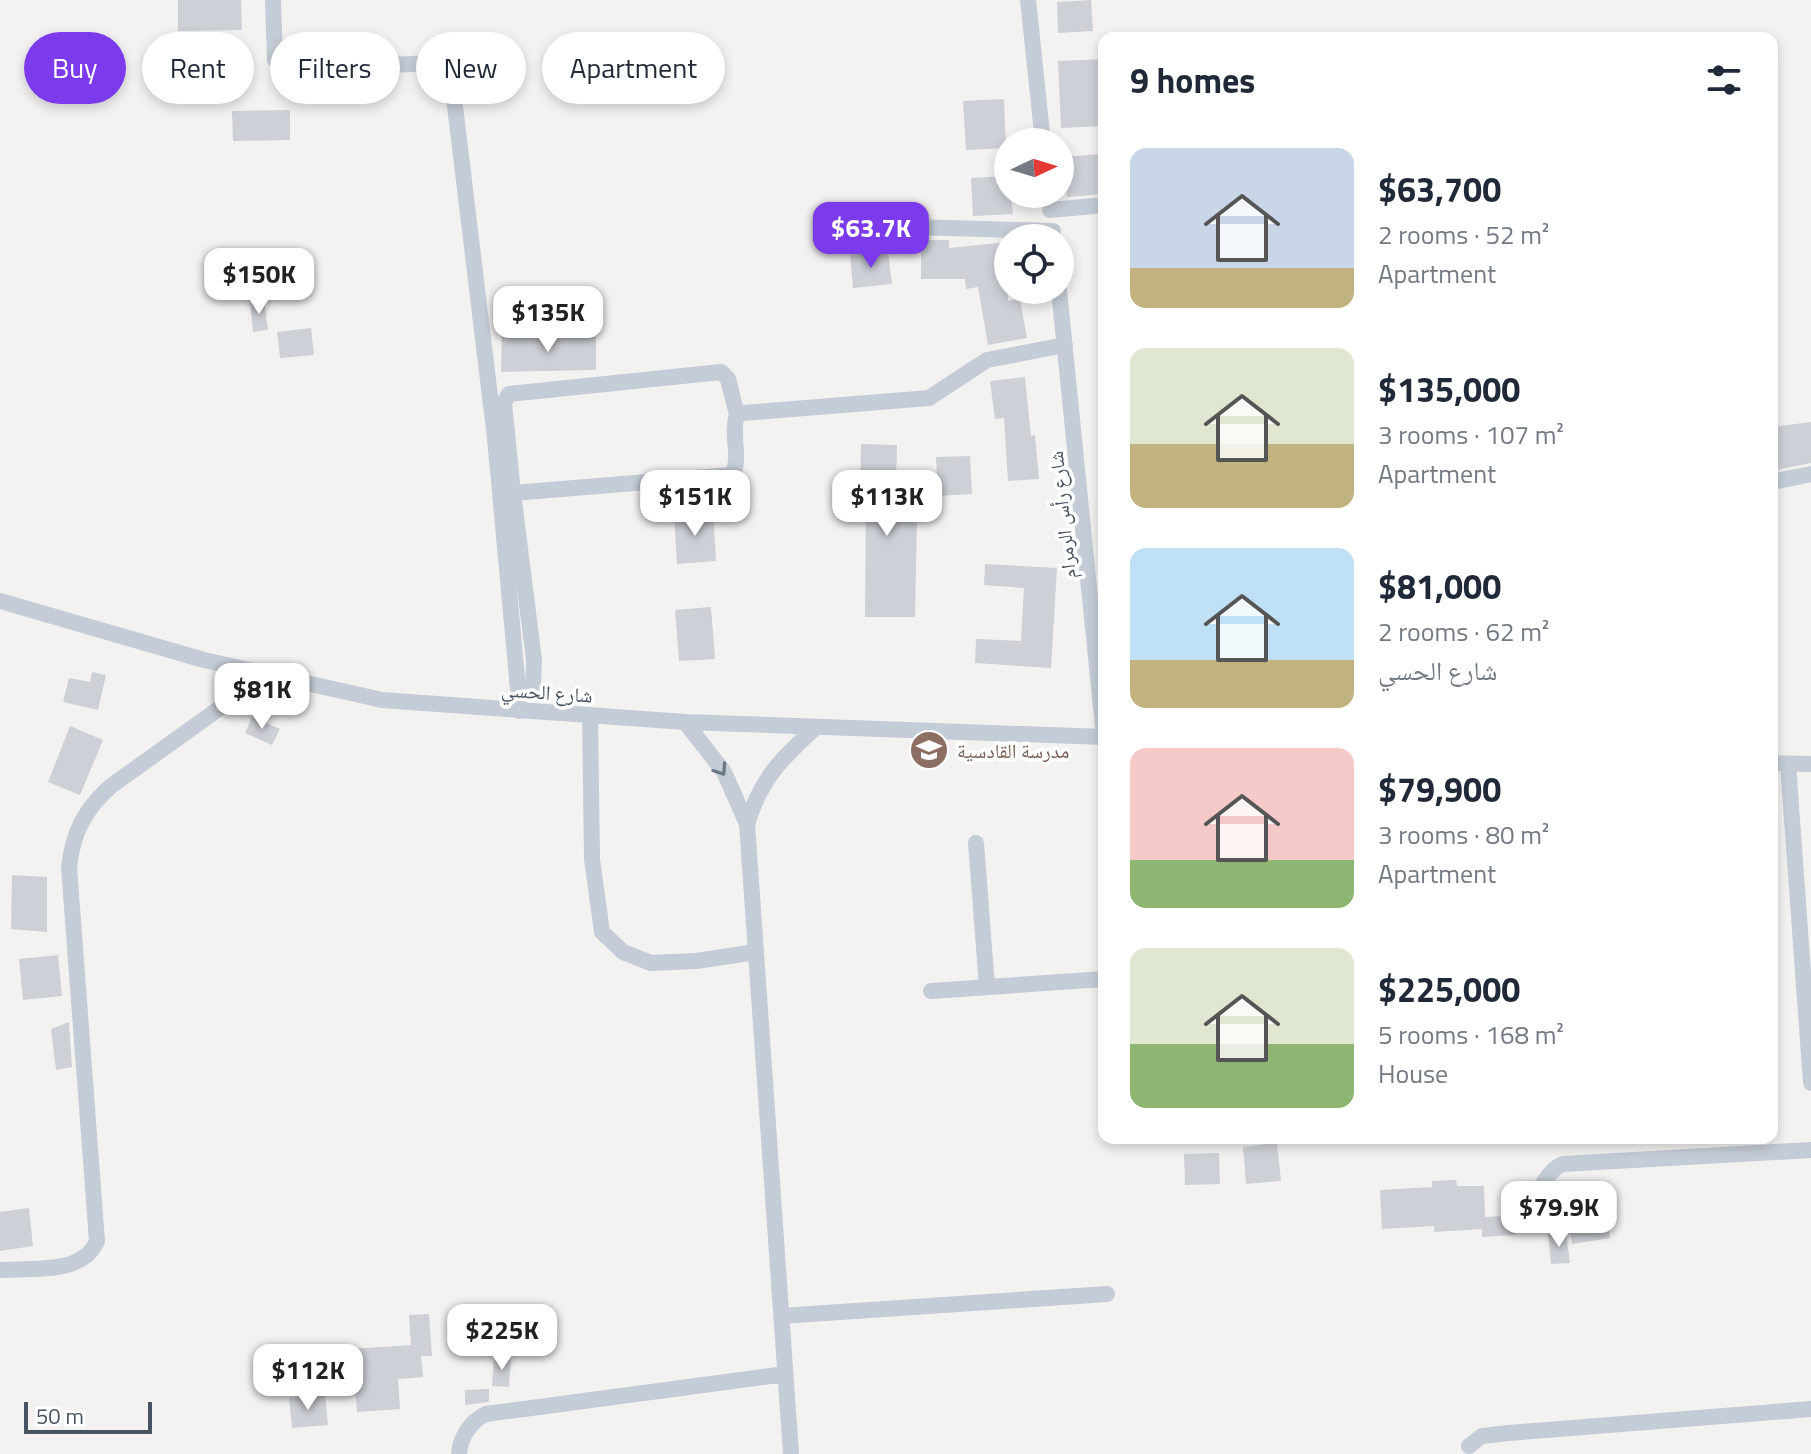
<!DOCTYPE html>
<html lang="en">
<head>
<meta charset="utf-8">
<style>
  :root { --surface:#fff; --page:#f2f2f3; --text:#1f2937; --muted:#747a83; --accent:#7c3aed }
  body { margin:0; font-family:"Titillium Web","Noto Naskh Arabic",sans-serif; background:var(--page); color:var(--text); height:100vh; display:flex; flex-direction:column; font-size:30px; white-space:nowrap }
  * { box-sizing:border-box; margin:0 }
  p { font-size:26px; color:var(--muted) }
  .icon { flex:none; width:44px; height:44px; fill:none; stroke:currentColor; stroke-width:2; stroke-linecap:round; stroke-linejoin:round }
  .map { position:relative; flex:1; overflow:hidden }
  .details { position:absolute; left:1098px; top:32px; width:680px; height:1112px; display:flex; flex-direction:column; background:var(--surface); border-radius:16px; box-shadow:0 4px 12px #0003 }
  .details>* { flex:none }
  .hud { position:absolute; left:24px; top:32px; width:760px; height:72px; display:flex; gap:16px }
  .needle { width:52px; rotate:86deg }
  .buttons { position:absolute; left:994px; top:128px; display:grid; gap:16px }
  .buttons a { display:grid; place-items:center; width:80px; height:80px; border-radius:50%; background:var(--surface); box-shadow:0 4px 12px #0003; font-size:40px }
  .scale { position:absolute; left:24px; bottom:20px; width:128px; box-sizing:border-box; padding-left:8px; border:4px solid #475360; border-top:0; font-size:22px; line-height:28px; white-space:nowrap; color:#475360; -webkit-text-stroke:6px #fff; paint-order:stroke }
  .price { position:absolute; translate:-50% -68px; padding:0 18px; border-radius:16px; background:#fff; color:#222; font-size:26px; line-height:52px; filter:drop-shadow(0 2px 4px #0008) }
  .price::after { content:''; position:absolute; left:50%; top:48px; width:24px; height:18px; margin-left:-12px; background:inherit; clip-path:polygon(0 0,100% 0,50% 100%) }
  .price.selected { background:var(--accent); color:#fff }
  ul { padding:0; list-style:none }
  li { display:flex; align-items:center; gap:24px; height:200px; padding:0 32px }
  li span { display:grid; place-items:center; flex:none; width:224px; height:160px; border-radius:16px; color:#555 }
  li>.icon { margin-inline-start:auto }
  span .icon { width:96px; height:96px; fill:#fffc; stroke-width:1 }
  li b { font-size:34px }
  h2 { display:flex; justify-content:space-between; align-items:center; height:96px; padding:0 32px; font-size:34px }
  .tag { padding:0 28px; border-radius:36px; background:var(--surface); box-shadow:0 4px 12px #0003; font-size:28px; line-height:72px }
  .tag.selected { background:var(--accent); color:#fff }
  .map>svg:first-child { display:block }
  .building { fill:#cdd0d6 }
  .lines { fill:none; stroke-linecap:round; stroke-linejoin:round }
  .minor { stroke:#c4ccd7; stroke-width:16 }
  .oneway { stroke:#6c7784 }
  .labels { text-anchor:middle; dominant-baseline:central; stroke-width:7; stroke-linejoin:round; paint-order:stroke }
  .street-label { font-size:20px; fill:#475360; stroke:#fff }
  .education-label { font-size:20px; fill:#785e54; stroke:#fff; text-anchor:start }
</style>
</head>
<body>
<div class="map">
<svg width="1811" height="1454" viewBox="0 0 1811 1454">
  <rect width="100%" height="100%" fill="#f4f1f1"/>
  <path class="building" d="M178,0h63l1,30 -64,1z
    M1091,0l2,31 -35,2 -1,-31z
    M1104,59v67l-43,2 -3,-67z
    M1004,99l2,49 -40,2 -3,-49z
    M290,110v30l-57,1 -1,-30z
    M1102,154l2,40 -37,3 -4,-40z
    M1008,176l5,38 -40,2 -2,-38z
    M921,240h28v8l59,-6v59l12,-2 7,39 -39,7 -10,-58 -12,2 -1,-10h-44z
    M888,251l4,33 -39,4 -3,-33z
    M264,299l4,31 -15,2 -3,-31z
    M311,328l3,27 -34,3 -3,-26z
    M502,335l42,1v2l52,-1v33l-95,2z
    M1025,377l6,59 4,-1 4,44 -31,2 -4,-63 -9,1 -5,-38z
    M1811,422v41l-39,8v-44z
    M861,444l36,1 -2,73h22l-2,99h-50l1,-125h-6z
    M970,456l2,38 -34,2 -2,-39z
    M713,511l3,50 -39,3 -3,-50z
    M985,564l72,4 -6,100 -76,-5 1,-24 45,2 3,-53 -40,-3z
    M711,607l4,52 -36,2 -4,-51z
    M92,672l14,3 -8,35 -35,-8 6,-24 21,4z
    M252,717l28,12 -8,16 -27,-12z
    M70,726l33,14 -23,55 -32,-13z
    M12,875l35,2v55l-36,-3z
    M58,955l4,41 -39,4 -4,-41z
    M69,1022l3,45 -16,3 -5,-41z
    M1277,1143l4,38 -35,3 -3,-37z
    M1219,1153l1,31 -35,1 -1,-31z
    M1456,1180l1,6h27l1,31 33,-2 -2,20 -34,2v-8l-48,3v-6l-52,3 -2,-39 52,-3v-6z
    M1604,1199l6,39 -38,6 -4,-41z
    M29,1208l4,38 -33,5v-39z
    M1566,1233l4,30 -19,1 -3,-30z
    M429,1314l3,42h-11l2,21 -25,2 2,30 -43,3 -5,-63 59,-4 -2,-30z
    M494,1358l17,1 -2,28 -17,-1z
    M489,1389v13l-24,3v-15z
    M325,1395l3,30 -36,3 -3,-30z"/>
  <g class="lines">
    <path class="minor" d="M273,0l2,60 7,9 155,-6 8,2 6,8 44,365 25,273
      M1028,0l15,142
      M1050,210l54,-5
      M912,227l141,4
      M1772,482l39,-8
      M513,493l-9,-90 5,-9 212,-22 7,7 9,36
      M0,601l204,59 178,40 303,22 419,15 -45,-447
      M520,698l13,-13 1,-25 -21,-167 219,-18c10,-17 -2,-41 5,-60l6,-2 186,-15 58,-38 78,-15
      M590,716l2,143 10,73 21,20 28,11 45,-2 60,-9
      M685,722l39,50 23,52 44,630
      M1772,763l39,1
      M1788,764l23,319
      M747,824c14,-45 33,-64 68,-96
      M976,843l11,144
      M931,991l173,-12
      M1526,1223c9,-19 16,-51 37,-59l248,-14
      M0,1270c31,-2 83,5 97,-29l-28,-374c4,-35 16,-58 42,-81l155,-111
      M781,1316l326,-22
      M1469,1446l13,-10 27,-3 302,-24
      M459,1454c1,-17 12,-33 27,-40l299,-40"/>
  </g>
  <defs><path id="oneway-chevron" d="M-2-3.5L2.5 0L-2 3.5" fill="none" stroke-width="1.6" stroke-linecap="round" stroke-linejoin="round" transform="scale(2)"/></defs>
  <use class="oneway" href="#oneway-chevron" transform="translate(721 770) rotate(56)"/>
  <defs>
    <symbol id="school-disc" viewBox="-11 -11 22 22"><circle r="9.5" fill="#8d6e63" stroke="#fff"/><path d="M0-5L7-2L0 1L-7-2ZM-4 1L0 2.5L4 1V4Q0 6-4 4Z" fill="#fff"/></symbol>
  </defs>
  <g fill-rule="evenodd">
    <use href="#school-disc" x="907" y="728" width="44" height="44"/>
  </g>
  <g class="labels">
    <g class="street-label">
      <text transform="translate(1062 515) rotate(-96)">شارع رأس الرمرام</text>
      <text transform="translate(547 692) rotate(4)">شارع الحسي</text>
    </g>
    <g class="education-label">
      <text x="957" y="750">مدرسة القادسية</text>
    </g>
  </g>
</svg>
<div class="buttons">
<a><svg class="needle" viewBox="-14 -14 28 28"><path d="M0-13l5 13h-10z" fill="#e53935"/><path d="M0 13l5-13h-10z" fill="#747a83"/></svg></a>
<a><svg class="icon" aria-label="locate" viewBox="0 0 24 24"><circle cx="12" cy="12" r="6"/><path d="M12 2v4M12 18v4M2 12h4M18 12h4"/></svg></a>
</div>
<div class="scale">50 m</div>
<b class="price selected" style="left:871px;top:270px">$63.7K</b>
<b class="price" style="left:259px;top:316px">$150K</b>
<b class="price" style="left:548px;top:354px">$135K</b>
<b class="price" style="left:695px;top:538px">$151K</b>
<b class="price" style="left:887px;top:538px">$113K</b>
<b class="price" style="left:262px;top:731px">$81K</b>
<b class="price" style="left:1559px;top:1249px">$79.9K</b>
<b class="price" style="left:502px;top:1372px">$225K</b>
<b class="price" style="left:308px;top:1412px">$112K</b>
<div class="hud">
<a class="tag selected">Buy</a>
<a class="tag">Rent</a>
<a class="tag">Filters</a>
<a class="tag">New</a>
<a class="tag">Apartment</a>
</div>
<section class="details">
<h2>9 homes<svg class="icon" aria-label="filters" viewBox="0 0 24 24"><path d="M4 7h16M4 17h16"/><circle cx="9" cy="7" r="2"/><circle cx="15" cy="17" r="2"/></svg></h2>
<ul>
<li><span style="background:linear-gradient(#c9d6e8 75%,#c2b280 0)"><svg class="icon" aria-label="home" viewBox="0 0 24 24"><path d="M3 11l9-7 9 7M6 9v11h12V9"/></svg></span><div><b>$63,700</b><p>2 rooms · 52 m²</p><p>Apartment</p></div></li>
<li><span style="background:linear-gradient(#dfe7d0 60%,#c2b280 0)"><svg class="icon" aria-label="home" viewBox="0 0 24 24"><path d="M3 11l9-7 9 7M6 9v11h12V9"/></svg></span><div><b>$135,000</b><p>3 rooms · 107 m²</p><p>Apartment</p></div></li>
<li><span style="background:linear-gradient(#bfe0f5 70%,#c2b280 0)"><svg class="icon" aria-label="home" viewBox="0 0 24 24"><path d="M3 11l9-7 9 7M6 9v11h12V9"/></svg></span><div><b>$81,000</b><p>2 rooms · 62 m²</p><p>شارع الحسي</p></div></li>
<li><span style="background:linear-gradient(#f6c9c9 70%,#8fb573 0)"><svg class="icon" aria-label="home" viewBox="0 0 24 24"><path d="M3 11l9-7 9 7M6 9v11h12V9"/></svg></span><div><b>$79,900</b><p>3 rooms · 80 m²</p><p>Apartment</p></div></li>
<li><span style="background:linear-gradient(#dfe7d0 60%,#8fb573 0)"><svg class="icon" aria-label="home" viewBox="0 0 24 24"><path d="M3 11l9-7 9 7M6 9v11h12V9"/></svg></span><div><b>$225,000</b><p>5 rooms · 168 m²</p><p>House</p></div></li>
</ul>
</section>
</div>
</body>
</html>
